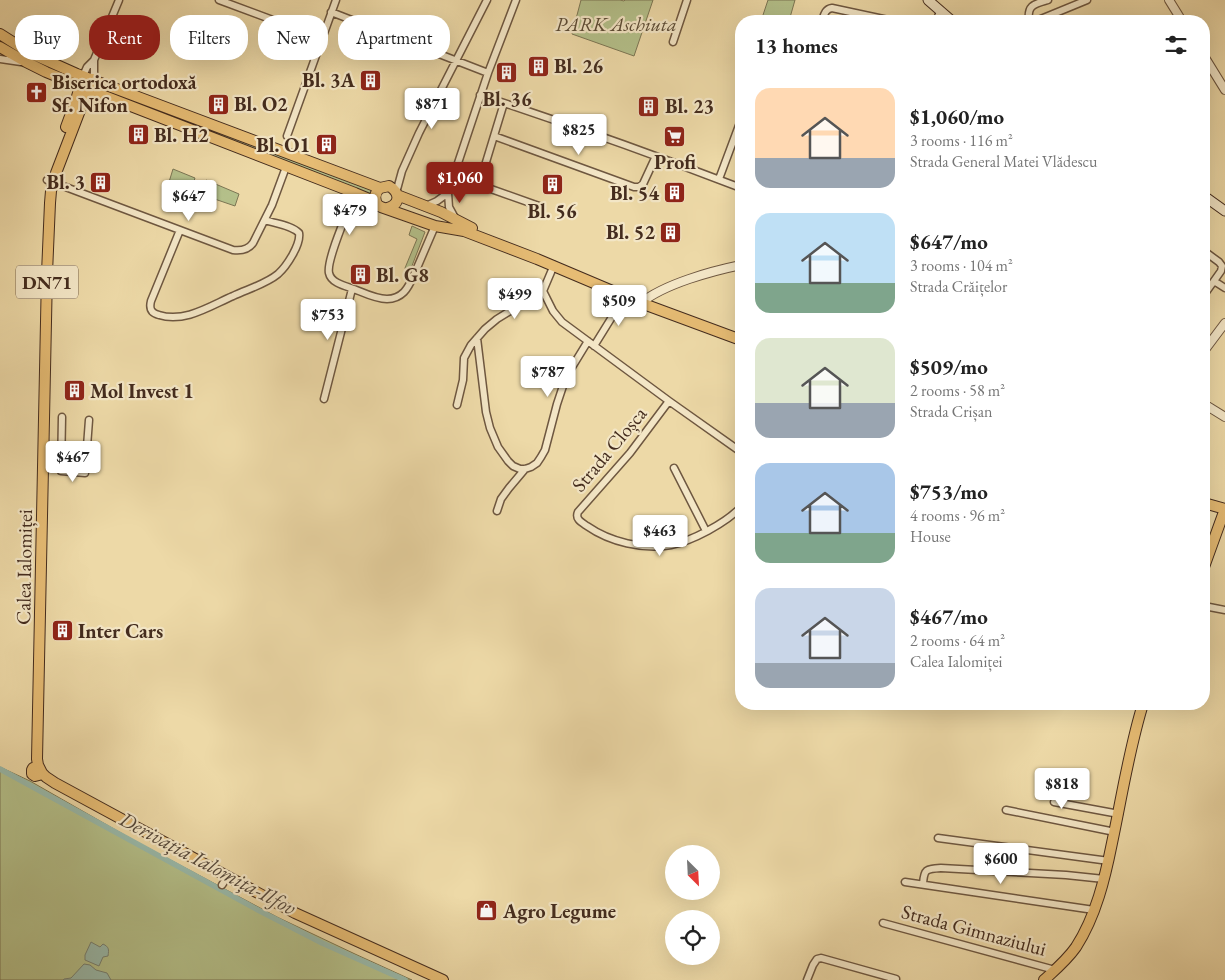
<!DOCTYPE html>
<html lang="en">
<head>
<meta charset="utf-8">
<style>
  :root { --surface:#fff; --page:#f2f2f2; --text:#222; --muted:#767676; --accent:#8f2418 }
  body { margin:0; font-family:"EB Garamond",serif; background:var(--page); color:var(--text); height:100vh; display:flex; flex-direction:column; font-size:19px; white-space:nowrap }
  * { box-sizing:border-box; margin:0 }
  p { font-size:16px; color:var(--muted) }
  .icon { flex:none; width:28px; height:28px; fill:none; stroke:currentColor; stroke-width:2; stroke-linecap:round; stroke-linejoin:round }
  .map { position:relative; flex:1; overflow:hidden }
  .side { position:absolute; left:735px; top:15px; width:475px; height:695px; display:flex; flex-direction:column; background:var(--surface); border-radius:20px; box-shadow:0 5px 20px #0002 }
  .side>* { flex:none }
  .banner { position:absolute; left:15px; top:15px; width:475px; height:45px; display:flex; gap:10px }
  .needle { width:32px; rotate:156deg }
  .buttons { position:absolute; left:665px; top:845px; display:grid; gap:10px }
  .buttons a { display:grid; place-items:center; width:55px; height:55px; border-radius:50%; background:var(--surface); box-shadow:0 5px 20px #0002; font-size:25px }
  .price { position:absolute; translate:-50% -42px; padding:0 11px; border-radius:5px; background:#fff; color:#222; font-size:16px; line-height:32px; filter:drop-shadow(0 1px 2px #0008) }
  .price::after { content:''; position:absolute; left:50%; top:30px; width:15px; height:11px; margin-left:-8px; background:inherit; clip-path:polygon(0 0,100% 0,50% 100%) }
  .price.on { background:var(--accent); color:#fff }
  ul { padding:0; list-style:none }
  li { display:flex; align-items:center; gap:15px; height:125px; padding:0 20px }
  li span { display:grid; place-items:center; flex:none; width:140px; height:100px; border-radius:15px; color:#555 }
  li>.icon { margin-inline-start:auto }
  span .icon { width:60px; height:60px; fill:#fffc; stroke-width:1 }
  li b { font-size:21px }
  h2 { display:flex; justify-content:space-between; align-items:center; height:60px; padding:0 20px; font-size:21px }
  .chip { padding:0 18px; border-radius:20px; background:var(--surface); box-shadow:0 5px 20px #0002; font-size:18px; line-height:45px }
  .chip.on { background:var(--accent); color:#fff }
  .map>svg:first-child { display:block }
  .green { fill:#b4c08a; stroke:#7c7654 }
  .water { fill:#99baab; stroke:#778173 }
  .lines { fill:none; stroke-linecap:round; stroke-linejoin:round }
  .canal { stroke:#99baab; stroke-width:5.5 }
  .minor-casing { stroke:#6e5740; stroke-width:9 }
  .tertiary-casing { stroke:#6e5740; stroke-width:10 }
  .secondary-casing { stroke:#442c1e; stroke-width:11 }
  .primary-casing { stroke:#442c1e; stroke-width:12 }
  .minor { stroke:#f3e6c6; stroke-width:6 }
  .tertiary { stroke:#f3e6c6; stroke-width:8 }
  .secondary { stroke:#f3e6c6; stroke-width:9 }
  .primary { stroke:#e6bc74; stroke-width:10 }
  .labels { text-anchor:middle; dominant-baseline:central; stroke-width:4.5; stroke-linejoin:round; paint-order:stroke }
  .shield { fill:#f3e6c6; stroke:#786450; stroke-width:1 }
  .shield-label { font-size:19px; font-weight:bold; fill:#442c1e }
  .park-label { font-size:20px; font-style:italic; fill:#5a4a34; stroke:#f3e6c6 }
  .poi-label { font-size:20px; font-weight:bold; fill:#442c1e; stroke:#f3e6c6; text-anchor:start }
  .street-label { font-size:20px; fill:#442c1e; stroke:#f3e6c6 }
  .water-label { font-size:21px; font-style:italic; fill:#55483a; stroke:#f3e6c6 }
</style>
</head>
<body>
<div class="map">
<svg width="1225" height="980" viewBox="0 0 1225 980">
  <rect width="100%" height="100%" fill="#edd9a7"/>
  <filter id="stains"><feTurbulence type="fractalNoise" baseFrequency=".004" numOctaves="4"/><feColorMatrix values="0 0 0 0 .2 0 0 0 0 .09 0 0 0 0 .02 0 0 0 .5 -.17"/></filter>
  <radialGradient id="worn" r=".72"><stop offset=".6" stop-color="#630" stop-opacity="0"/><stop offset="1" stop-color="#630" stop-opacity=".3"/></radialGradient>
  <path class="green" d="M581,0h39l4,1 1,-1h28l-19,56 -62,-22z
    M768,0h27l-6,21h-28z
    M143,101l232,89 -3,7 -235,-92z
    M173,169l22,9 -4,12 -22,-8z
    M206,180l33,14 -4,12 -35,-12z
    M412,226l13,6 -15,39h-4l-1,-3 12,-29 -8,-4z
    M0,767l30,14 105,60 142,76 78,37 57,26h-412z"/>
  <path class="water" d="M91,942l9,5 3,-3c6,3 6,5 5,12l-5,1 -4,9 -14,-6v-5z
    M84,964l6,1 6,5 11,3 4,7h-48l1,-1 7,-1z"/>
  <g class="lines">
    <path class="canal" d="M0,769l258,141 64,33 83,37"/>
    <defs>
      <path id="minor" d="M219,0l102,38
        M331,12l157,61
        M822,21c2,-6 3,-12 10,-13l56,12
        M936,21l4,-9
        M1029,21c-2,-16 5,-17 19,-21
        M1036,21l51,-21
        M673,42l14,-42
        M0,59l21,3
        M83,76l4,-9 7,-7 25,-60
        M92,79l2,-6v-13
        M480,95c88,29 175,60 261,93
        M504,103l-21,69c-1,7 0,14 8,17l48,17
        M287,136l49,-136
        M494,136l140,51h5l4,-3 13,-28
        M719,179l22,-59
        M47,180l186,70c8,1 15,0 20,-7l19,-38 14,-38
        M355,193c-6,16 -29,67 -26,80 2,10 16,13 25,16 10,4 22,10 33,10 6,0 13,-3 17,-7 6,-6 9,-16 13,-24 6,-14 12,-28 18,-42
        M396,193l6,-22 17,-38 68,-133
        M426,206l11,-5 11,-8
        M455,218l-6,-11 -1,-14 40,-120 28,-73
        M180,230l-29,71c-2,8 0,12 8,14 26,8 51,-9 74,-19 15,-7 33,-12 45,-22 9,-8 23,-30 21,-41 -8,-8 -23,-9 -34,-13
        M1204,251l15,11 3,4 -1,5 -17,24
        M1214,281l11,7
        M543,291l10,20 9,11 107,79 72,51
        M477,338l9,74 4,16 8,19 10,14 5,5 7,3h5l6,-2 6,-4 4,-6 4,-7 12,-46 9,-27 22,-36
        M594,346l31,-50
        M324,399l28,-110
        M669,401l-39,52 -52,59c-3,7 3,10 9,14 23,16 56,24 84,19 21,-4 55,-22 70,-38
        M457,405l6,-25 1,-22 7,-13 14,-16 12,-10 46,-28 11,-26
        M62,417l-1,54 24,2 4,-53
        M674,468l32,63
        M497,511l4,-12 8,-11 16,-19
        M1204,606l21,4
        M1054,802l65,12
        M1006,810l109,22
        M938,838l171,23
        M905,882l189,28
        M923,884c1,-15 3,-15 18,-16l125,7 38,4
        M222,885l2,-3
        M883,923l172,47
        M807,980l6,-15 4,-6 4,-1 75,21"/>
      <path id="tertiary" d="M1169,0l13,21
        M1204,56l21,34
        M641,303c23,-19 71,-32 100,-38
        M1204,351l21,-28
        M1204,404l21,13"/>
      <path id="secondary" d="M928,0l24,21
        M1204,196l21,15"/>
      <path id="primary" d="M0,34l30,19 47,21 303,114
        M0,47l26,15 20,10 51,21 258,100 12,5 14,9 54,19 29,5 73,28 104,44 100,37
        M92,79l-36,94 -5,18 -1,12 -3,70 -10,486 1,6 4,8 4,4 9,6 240,130 148,67
        M66,127l10,-27 7,-24
        M397,195l44,17 31,16
        M378,206c-4,-7 -4,-13 2,-18l9,-2c12,7 11,19 -2,22
        M1204,503l21,6
        M1204,567l21,-58
        M39,768l-3,-1 -3,1 -1,2v4l3,2 4,-1 2,-2 -1,-3
        M1044,980c11,-10 23,-20 32,-33 20,-31 29,-69 36,-104 10,-47 17,-94 31,-139"/>
    </defs>
    <use href="#minor" class="minor-casing"/>
    <use href="#tertiary" class="tertiary-casing"/>
    <use href="#secondary" class="secondary-casing"/>
    <use href="#primary" class="primary-casing"/>
    <use href="#minor" class="minor"/>
    <use href="#tertiary" class="tertiary"/>
    <use href="#secondary" class="secondary"/>
    <use href="#primary" class="primary"/>
  </g>
  <defs>
    <symbol id="building-square" viewBox="-11 -11 22 22"><rect x="-9" y="-9" width="18" height="18" rx="4" fill="#8f2418" stroke="#f3e6c6"/><path d="M-4-6H4V6H1V3H-1V6H-4ZM-2.5-4.3h1.7v1.8h-1.7ZM.8-4.3h1.7v1.8H.8ZM-2.5-1h1.7V.8h-1.7ZM.8-1h1.7V.8H.8Z" fill="#fff"/></symbol>
    <symbol id="church-square" viewBox="-11 -11 22 22"><rect x="-9" y="-9" width="18" height="18" rx="4" fill="#8f2418" stroke="#f3e6c6"/><path d="M-1.2-6h2.4v3.5h3.3v2.4h-3.3V6h-2.4V-.1h-3.3v-2.4h3.3Z" fill="#fff"/></symbol>
    <symbol id="supermarket-square" viewBox="-11 -11 22 22"><rect x="-9" y="-9" width="18" height="18" rx="4" fill="#8f2418" stroke="#f3e6c6"/><path d="M-6-5.5h2.5l.6 2H6L4.5 2H-2.5L-4.4-4H-6ZM-1.5 3.2a1.3 1.3 0 1 0 .1 0ZM3 3.2a1.3 1.3 0 1 0 .1 0Z" fill="#fff"/></symbol>
    <symbol id="shop-square" viewBox="-11 -11 22 22"><rect x="-9" y="-9" width="18" height="18" rx="4" fill="#8f2418" stroke="#f3e6c6"/><path d="M-5-2.5h2.3a2.7 3.5 0 0 1 5.4 0H5L5.5 6h-11ZM-1.5-2.5h3a1.5 2.3 0 0 0-3 0Z" fill="#fff"/></symbol>
  </defs>
  <g fill-rule="evenodd">
    <use href="#building-square" x="526" y="54" width="25" height="25"/>
    <use href="#building-square" x="494" y="60" width="25" height="25"/>
    <use href="#building-square" x="358" y="68" width="25" height="25"/>
    <use href="#church-square" x="24" y="80" width="25" height="25"/>
    <use href="#building-square" x="206" y="92" width="25" height="25"/>
    <use href="#building-square" x="636" y="94" width="25" height="25"/>
    <use href="#building-square" x="126" y="122" width="25" height="25"/>
    <use href="#supermarket-square" x="662" y="124" width="25" height="25"/>
    <use href="#building-square" x="314" y="132" width="25" height="25"/>
    <use href="#building-square" x="88" y="170" width="25" height="25"/>
    <use href="#building-square" x="540" y="172" width="25" height="25"/>
    <use href="#building-square" x="662" y="180" width="25" height="25"/>
    <use href="#building-square" x="658" y="220" width="25" height="25"/>
    <use href="#building-square" x="348" y="262" width="25" height="25"/>
    <use href="#building-square" x="62" y="378" width="25" height="25"/>
    <use href="#building-square" x="50" y="618" width="25" height="25"/>
    <use href="#shop-square" x="474" y="898" width="25" height="25"/>
  </g>
  <g class="labels">
    <rect class="shield" x="16" y="265.5" width="62" height="33" rx="4"/>
    <g class="shield-label">
      <text x="47" y="282">DN71</text>
    </g>
    <g class="park-label">
      <text x="616" y="24">PARK Aschiuta</text>
    </g>
    <g class="poi-label">
      <text x="554" y="66">Bl. 26</text>
      <text x="355" y="80" text-anchor="end">Bl. 3A</text>
      <text x="52" y="82">Biserica ortodoxă<tspan x="52" dy="23">Sf. Nifon</tspan></text>
      <text x="507" y="99" text-anchor="middle">Bl. 36</text>
      <text x="234" y="104">Bl. O2</text>
      <text x="665" y="106">Bl. 23</text>
      <text x="154" y="135">Bl. H2</text>
      <text x="310" y="145" text-anchor="end">Bl. O1</text>
      <text x="675" y="162" text-anchor="middle">Profi</text>
      <text x="85" y="182" text-anchor="end">Bl. 3</text>
      <text x="659" y="193" text-anchor="end">Bl. 54</text>
      <text x="552" y="211" text-anchor="middle">Bl. 56</text>
      <text x="655" y="232" text-anchor="end">Bl. 52</text>
      <text x="376" y="275">Bl. G8</text>
      <text x="90" y="391">Mol Invest 1</text>
      <text x="78" y="631">Inter Cars</text>
      <text x="503" y="911">Agro Legume</text>
    </g>
    <g class="street-label">
      <text transform="translate(609 449) rotate(-50)">Strada Cloșca</text>
      <text transform="translate(24 567) rotate(-89)">Calea Ialomiței</text>
      <text transform="translate(974 930) rotate(15)">Strada Gimnaziului</text>
    </g>
    <g class="water-label">
      <text transform="translate(208 863) rotate(28)">Derivația Ialomița-Ilfov</text>
    </g>
  </g>
  <rect width="100%" height="100%" filter="url(#stains)"/>
  <rect width="100%" height="100%" fill="url(#worn)"/>
</svg>
<div class="buttons">
<a><svg class="needle" viewBox="-14 -14 28 28"><path d="M0-13l5 13h-10z" fill="#e53935"/><path d="M0 13l5-13h-10z" fill="#767676"/></svg></a>
<a><svg class="icon" aria-label="locate" viewBox="0 0 24 24"><circle cx="12" cy="12" r="6"/><path d="M12 2v4M12 18v4M2 12h4M18 12h4"/></svg></a>
</div>
<b class="price" style="left:432px;top:130px">$871</b>
<b class="price" style="left:579px;top:156px">$825</b>
<b class="price on" style="left:460px;top:204px">$1,060</b>
<b class="price" style="left:189px;top:222px">$647</b>
<b class="price" style="left:350px;top:236px">$479</b>
<b class="price" style="left:515px;top:320px">$499</b>
<b class="price" style="left:619px;top:327px">$509</b>
<b class="price" style="left:328px;top:341px">$753</b>
<b class="price" style="left:548px;top:398px">$787</b>
<b class="price" style="left:73px;top:483px">$467</b>
<b class="price" style="left:660px;top:557px">$463</b>
<b class="price" style="left:1062px;top:810px">$818</b>
<b class="price" style="left:1001px;top:885px">$600</b>
<div class="banner">
<a class="chip">Buy</a>
<a class="chip on">Rent</a>
<a class="chip">Filters</a>
<a class="chip">New</a>
<a class="chip">Apartment</a>
</div>
<section class="side">
<h2>13 homes<svg class="icon" aria-label="filters" viewBox="0 0 24 24"><path d="M4 7h16M4 17h16"/><circle cx="9" cy="7" r="2"/><circle cx="15" cy="17" r="2"/></svg></h2>
<ul>
<li><span style="background:linear-gradient(#ffd9b3 70%,#9aa5b1 0)"><svg class="icon" aria-label="home" viewBox="0 0 24 24"><path d="M3 11l9-7 9 7M6 9v11h12V9"/></svg></span><div><b>$1,060/mo</b><p>3 rooms · 116 m²</p><p>Strada General Matei Vlădescu</p></div></li>
<li><span style="background:linear-gradient(#bfe0f5 70%,#7fa58c 0)"><svg class="icon" aria-label="home" viewBox="0 0 24 24"><path d="M3 11l9-7 9 7M6 9v11h12V9"/></svg></span><div><b>$647/mo</b><p>3 rooms · 104 m²</p><p>Strada Crăițelor</p></div></li>
<li><span style="background:linear-gradient(#dfe7d0 65%,#9aa5b1 0)"><svg class="icon" aria-label="home" viewBox="0 0 24 24"><path d="M3 11l9-7 9 7M6 9v11h12V9"/></svg></span><div><b>$509/mo</b><p>2 rooms · 58 m²</p><p>Strada Crișan</p></div></li>
<li><span style="background:linear-gradient(#a9c7e8 70%,#7fa58c 0)"><svg class="icon" aria-label="home" viewBox="0 0 24 24"><path d="M3 11l9-7 9 7M6 9v11h12V9"/></svg></span><div><b>$753/mo</b><p>4 rooms · 96 m²</p><p>House</p></div></li>
<li><span style="background:linear-gradient(#c9d6e8 75%,#9aa5b1 0)"><svg class="icon" aria-label="home" viewBox="0 0 24 24"><path d="M3 11l9-7 9 7M6 9v11h12V9"/></svg></span><div><b>$467/mo</b><p>2 rooms · 64 m²</p><p>Calea Ialomiței</p></div></li>
</ul>
</section>
</div>
</body>
</html>
